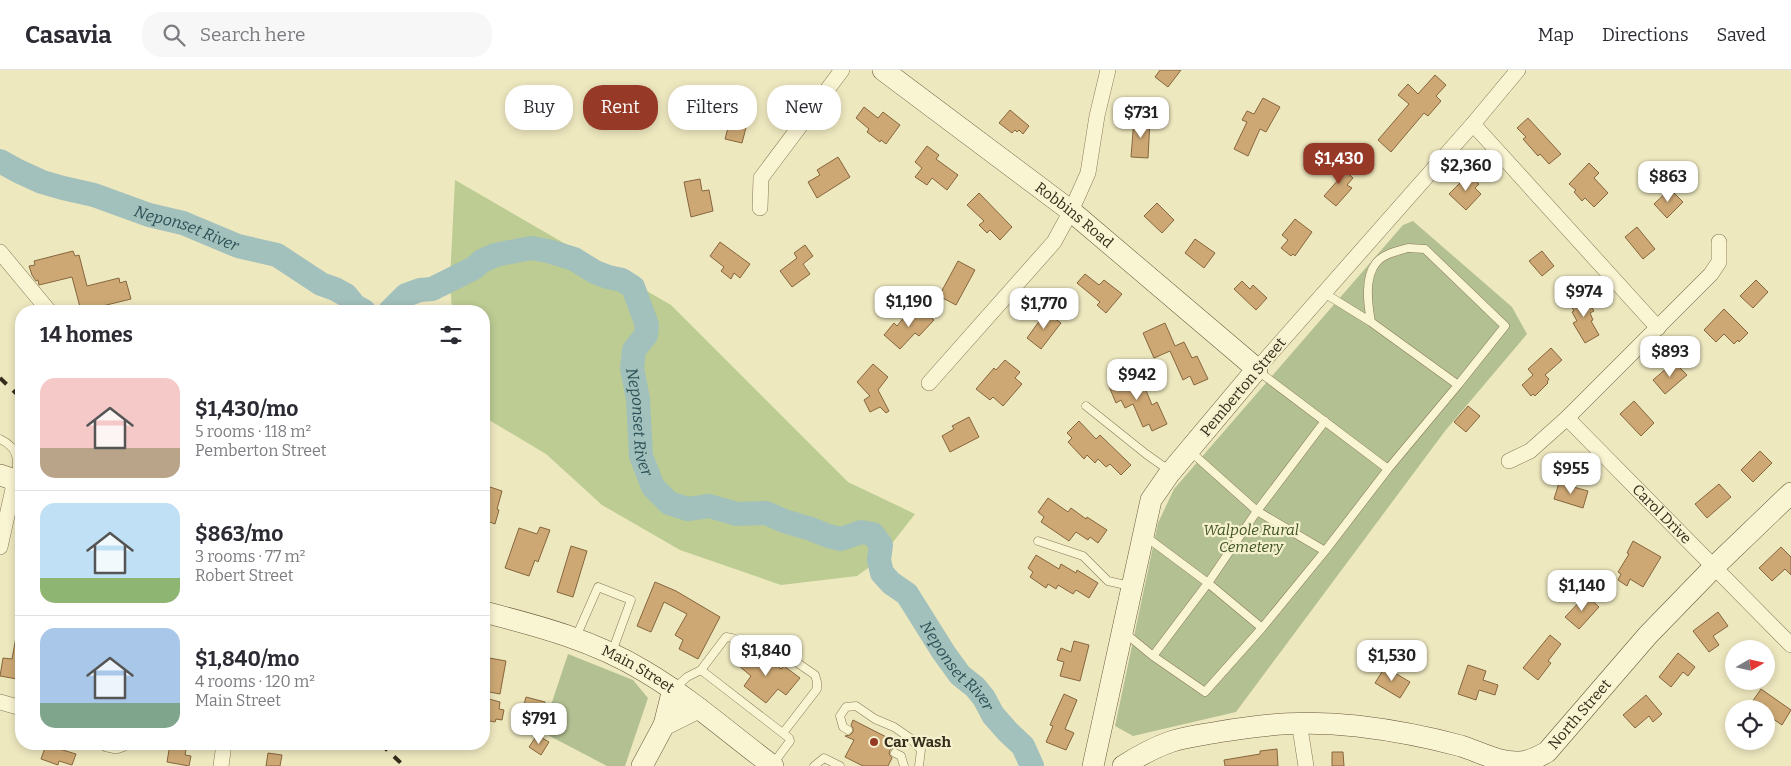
<!DOCTYPE html>
<html lang="en">
<head>
<meta charset="utf-8">
<style>
  :root { --surface:#fff; --page:#f7f7f7; --text:#2b2b33; --muted:#7c7c81; --line:#e1e1e2; --accent:#963926 }
  body { margin:0; font-family:Bitter,serif; background:var(--page); color:var(--text); height:100vh; display:flex; flex-direction:column; font-size:19px; white-space:nowrap }
  * { box-sizing:border-box; margin:0 }
  p { font-size:16px; color:var(--muted) }
  .icon { flex:none; width:28px; height:28px; fill:none; stroke:currentColor; stroke-width:2; stroke-linecap:round; stroke-linejoin:round }
  .map { position:relative; flex:1; overflow:hidden }
  .sheet { position:absolute; left:15px; top:235px; width:475px; height:445px; display:flex; flex-direction:column; background:var(--surface); border-radius:20px; box-shadow:0 2px 8px #0003 }
  .sheet>* { flex:none }
  .top-card { position:absolute; left:505px; top:15px; width:475px; height:45px; display:flex; gap:10px }
  .needle { width:32px; rotate:81deg }
  .fabs { position:absolute; left:1725px; top:570px; display:grid; gap:10px }
  .fabs a { display:grid; place-items:center; width:50px; height:50px; border-radius:50%; background:var(--surface); box-shadow:0 2px 8px #0003; font-size:25px }
  .price { position:absolute; translate:-50% -42px; padding:0 11px; border-radius:10px; background:#fff; color:#222; font-size:16px; line-height:32px; filter:drop-shadow(0 1px 2px #0008) }
  .price::after { content:''; position:absolute; left:50%; top:30px; width:15px; height:11px; margin-left:-8px; background:inherit; clip-path:polygon(0 0,100% 0,50% 100%) }
  .price.selected { background:var(--accent); color:#fff }
  ul { padding:0; list-style:none }
  li { display:flex; align-items:center; gap:15px; height:125px; padding:0 25px }
  li+li { border-top:1px solid var(--line) }
  li span { display:grid; place-items:center; flex:none; width:140px; height:100px; border-radius:15px; color:#555 }
  li>.icon { margin-inline-start:auto }
  span .icon { width:60px; height:60px; fill:#fffc; stroke-width:1 }
  li b { font-size:21px }
  h2 { display:flex; justify-content:space-between; align-items:center; height:60px; padding:0 25px; font-size:21px }
  .chip { padding:0 18px; border-radius:20px; background:var(--surface); box-shadow:0 2px 8px #0003; font-size:18px; line-height:45px }
  .chip.selected { background:var(--accent); color:#fff }
  header { display:flex; align-items:center; gap:30px; box-sizing:border-box; height:70px; padding:0 25px; background:var(--surface); border-bottom:1px solid var(--line) }
  header strong { font-size:24px }
  nav { display:flex; gap:28px; margin-inline-start:auto; font-size:18px }
  .search { width:350px; height:45px; background:var(--page); display:flex; align-items:center; gap:12px; box-sizing:border-box; padding:0 18px; border-radius:20px; color:var(--muted); font-size:19px }
  .map>svg:first-child { display:block }
  .green { fill:#bccc93 }
  .cemetery { fill:#b3c092 }
  .lines { fill:none; stroke-linecap:round; stroke-linejoin:round }
  .river { stroke:#a2c0bc; stroke-width:24 }
  .building { fill:#cda874; stroke:#86663d }
  .lane-casing { stroke:#877857; stroke-width:9 }
  .street-casing { stroke:#877857; stroke-width:16 }
  .secondary-casing { stroke:#68593a; stroke-width:22 }
  .lane { stroke:#f9f4d2; stroke-width:8 }
  .street { stroke:#f9f4d2; stroke-width:15 }
  .secondary { stroke:#f9f4d2; stroke-width:21 }
  .rail { stroke:#362d1c; stroke-width:4; stroke-dasharray:9 9; stroke-linecap:butt }
  .poi-dot { fill:#963926; stroke:#f5f1ce; stroke-width:2 }
  .labels { text-anchor:middle; dominant-baseline:central; stroke-width:4.5; stroke-linejoin:round; paint-order:stroke }
  .street-label { font-size:15px; fill:#362d1c; stroke:#f5f1ce }
  .park-label { font-size:15px; font-style:italic; fill:#3e5322; stroke:#f5f1ce }
  .poi-label { font-size:15px; font-weight:bold; fill:#362d1c; stroke:#f5f1ce; text-anchor:start }
  .water-label { font-size:16px; font-style:italic; fill:#2b5156; stroke:#f5f1ce }
</style>
</head>
<body>
<header>
<strong>Casavia</strong>
<div class="search"><svg class="icon" aria-label="search" viewBox="0 0 24 24"><circle cx="10" cy="10" r="6"/><path d="M15 15l6 6"/></svg>Search here</div>
<nav><a>Map</a><a>Directions</a><a>Saved</a></nav>
</header>
<div class="map">
<svg width="1791" height="696" viewBox="0 0 1791 696">
  <rect width="100%" height="100%" fill="#eee8bf"/>
  <path class="green" d="M455,110l216,125 177,177 67,32 -36,46 -22,16 -76,9 -101,-35 -78,-45 -56,-51 -62,-37v-106h-32l-2,-31z"/>
  <path class="cemetery" d="M1413,151l99,86 15,27 -82,97 -209,281 -103,24 -18,-10 43,-203 16,-34 229,-264z
    M568,584l65,26 15,18 -23,68h-18l-65,-34z"/>
  <g class="lines">
    <g class="river">
      <path id="s1" d="M0,91l18,10 24,11 21,6 31,7 55,20 34,8 55,23 39,9 44,29 14,5 11,6 9,11 9,5"/>
      <path id="s2" d="M390,241l16,-16 14,-5 12,-1 42,-21 8,-7 13,-6 36,-7 17,3 26,8 21,13 13,5 14,3 11,7 14,38 -1,10 -12,15 -2,18 6,31 3,57 12,31 16,16 19,6 21,-3 28,8 29,-1 18,8 27,8 17,7 13,3 20,-7 12,2 8,11 -2,15 3,13 9,10 16,11 37,59 16,22 15,12 9,11 9,17 15,17 15,14 9,20"/>
    </g>
  </g>
  <path class="building" d="M1160,0h21l-13,17 -13,-10z
    M1435,5l11,10 -10,11 5,5 -13,15 -4,-3 -33,39 -13,-12 31,-36 -11,-9 10,-11 10,10z
    M736,28l14,4 -4,17 2,1 -6,23 -17,-4z
    M1263,28l17,9 -14,25 -6,-3 -12,27 -14,-7 13,-27 -5,-2 5,-9 7,3z
    M864,37l14,11 5,-6 17,13 -14,19 -5,-4 -1,2 -13,-10 2,-3 -13,-11z
    M1010,40l19,16 -6,8 -4,-4 -2,2 -2,-2 -3,3 -13,-10z
    M1528,48l33,36 -12,10 -9,-10 -2,2 -15,-17 3,-2 -9,-9z
    M1134,49l16,1 -2,38 -17,-1z
    M927,76l12,9 -3,4 22,16 -11,15 -15,-12 -5,7 -12,-8 7,-9 -7,-6z
    M838,87l12,20 -33,21 -9,-16 12,-7 -3,-5z
    M1337,93l16,15 -6,7 5,3 -16,18 -12,-10 15,-17 -9,-8z
    M1589,93l10,10 -5,5 14,15 -14,14 -9,-9 -3,3 -8,-9 2,-2 -7,-6z
    M1469,104l10,10 -4,4 6,6 -15,16 -17,-16z
    M700,109l2,12 7,-1 4,21 -22,6 -7,-35z
    M1670,119l13,13 -16,16 -13,-14z
    M979,123l33,34 -12,13 -10,-10 -3,3 -8,-8 5,-4 -17,-16z
    M1157,133l17,17 -12,13 -18,-17z
    M1295,149l17,13 -17,24 -2,-2 -2,2 -10,-8 7,-8 -6,-5z
    M1637,157l18,22 -12,10 -18,-22z
    M1195,169l20,14 -11,15 -19,-15z
    M720,172l30,22 -10,14 -6,-5 -3,6 -10,-8 3,-4 -14,-11z
    M805,175l8,11 -10,8 7,10 -18,13 -12,-16 17,-13 -3,-5z
    M73,181l2,5 4,-1 8,31 32,-8 1,5 6,-2 5,18 -45,11 -1,-4 -5,1 -8,-30 -33,8 -1,-5 -2,1 -4,-6 -3,-9 6,-1 -1,-4z
    M1542,181l12,15 -12,10 -13,-15z
    M958,191l17,9 -19,35 -17,-9z
    M1085,204l14,11 5,-5 18,14 -16,19 -9,-8 3,-3 -23,-19z
    M1756,210l12,12 -15,16 -13,-12z
    M1242,211l8,8 3,-4 14,13 -11,12 -22,-21z
    M1583,224l11,17 -4,2 3,7 -2,1 8,14 -14,8 -12,-20 4,-2 -5,-9 2,-1 -5,-9z
    M921,238l13,12 -15,16 -4,-3 -15,16 -16,-14 10,-12 3,3 10,-12 5,5z
    M1724,239l24,24 -9,9 -1,-2 -4,4 -10,-10 -8,8 -12,-12z
    M1046,242l15,11 -20,26 -14,-11z
    M1165,253l10,23 9,-4 8,16 5,-2 11,23 -14,6 -4,-9 -7,4 -13,-29 -16,7 -11,-25z
    M1551,278l11,12 -17,15 4,4 -2,3 1,1 -13,13 -2,-2 -2,2 -9,-11 11,-10 -5,-6z
    M1005,290l15,12 -5,6 7,6 -19,22 -10,-9 -3,3 -14,-11 18,-21 2,2z
    M1674,292l13,13 -22,19 -12,-14z
    M873,294l15,13 -10,13 11,21 -3,2 -6,-6 -10,5 -6,-12 6,-4 -13,-14z
    M1125,300l6,14 3,-1 3,9 8,-4 7,17 5,-3 10,22 -15,7 -3,-7 -6,3 -10,-23 -8,4 -4,-8 -5,3 -8,-19 8,-4 -2,-6z
    M1634,331l20,22 -13,13 -21,-22z
    M1468,336l12,10 -14,16 -12,-10z
    M969,347l10,20 -29,15 -8,-16 12,-7 -2,-3z
    M1079,351l17,18 4,-4 31,30 -10,10 -11,-11 -4,3 -8,-8 -3,4 -8,-8 -3,4 -16,-17 4,-4 -5,-5z
    M1760,381l12,12 -19,19 -12,-12z
    M1559,413l29,8 -5,17 -29,-9z
    M1719,414l12,13 -24,21 -12,-14z
    M490,417l12,4 -5,18 2,1 -4,14 -11,-4v-27l4,1z
    M1048,428l20,14 3,-4 15,11 1,-2 20,13 -9,13 -8,-6 -2,3 -12,-8 -7,9 -28,-19 3,-5 -6,-5z
    M540,457l10,3 -12,32 -3,-2 -6,16 -24,-8 14,-40 18,6z
    M1633,471l28,16 -18,30 -13,-8 -3,7 -9,-6 3,-6 -3,-2 11,-18 -2,-1z
    M571,476l16,5 -14,46 -16,-5z
    M1781,477l10,10v18l-6,-6 -13,12 -13,-13z
    M1036,485l23,14 2,-5 15,9 1,-3 21,13 -9,15 -13,-8 -3,4 -15,-9 -2,4 -8,-5 -2,4 -16,-11 3,-5 -5,-4z
    M655,512l21,9 44,26 -22,42 -19,-10 4,-9 -8,-5 12,-21 -23,-12 -13,30 -14,-6z
    M1586,525l13,12 -20,22 -14,-12z
    M1718,542l10,14 -15,10 6,9 -10,7 -16,-21z
    M1550,565l11,9 -13,17 3,2 -13,17 -15,-12z
    M16,567l5,1v38l-4,-1v4l-17,-3 3,-18 9,1z
    M1074,571l15,4 -9,36 -20,-5 4,-14 -7,-2 4,-12 10,4z
    M745,581l15,12 5,-6 16,12 3,-3 16,12 -14,17 -8,-6 -12,14 -22,-17 7,-10 -19,-16z
    M1678,583l17,14 -7,9 -5,-4 -12,15 -12,-10z
    M484,587l22,4 -6,33 -16,-3z
    M1468,595l18,6 -3,9 15,5 -3,10 -16,-5 -3,10 -18,-6z
    M1385,597l25,15 -10,16 -25,-15z
    M1761,619l30,21 -9,15 -16,-11v-5h-4l-10,-7z
    M1064,624l13,6 -12,29 9,4 -8,17 -20,-8 7,-16 -3,-1z
    M1646,625l16,19 -9,8 -4,-6 -14,12 -12,-13z
    M526,627l19,5 -6,23 -19,-5z
    M489,629l11,3 -1,7 5,1 -2,10 -6,-1 -1,3 -11,-2z
    M853,650l47,24 -2,4 -4,-1 -4,3 -1,4 3,4 -4,8h-25l-18,-9 9,-17 -9,-4 5,-1 3,-3v-4l-2,-3z
    M537,665l12,7 -8,13 -12,-8z
    M170,674h17l-2,11 6,1 -2,10 -22,-4z
    M46,675l30,9 -4,11 -13,-4 -1,4 -17,-6z
    M1277,679l1,17h-53l-1,-6 36,-6v-3z
    M1332,682h11l1,14h-12z
    M268,683l14,2 -2,11h-14z"/>
  <g class="lines">
    <defs>
      <path id="lane" d="M1408,178l17,1 80,77 -47,59 -87,-63c-3,-17 -7,-44 5,-59 7,-9 21,-12 32,-15z
        M1324,223l47,29
        M1258,301l130,98
        M1086,336l60,48 24,17
        M0,369c19,9 18,20 16,39
        M1191,382l66,59 68,-90
        M1145,466l63,47 54,45
        M1038,471l45,15 25,25 22,5
        M1325,481l63,-82 70,-84
        M1125,563l28,23 52,36 57,-64 63,-77 -68,-40 -49,72 -55,73
        M576,567l22,-50 33,13 -19,52
        M701,600l88,68 1,3 -17,23
        M674,619l13,-12 14,-7 25,-33 6,1 24,11 17,-3 42,29 2,7v7l-34,44
        M848,660l-5,-3 -3,-11 6,-9 10,-1 19,13 19,8 16,11 11,12 -2,16
        M895,683l6,3 3,10
        M814,696l10,-8 16,8"/>
      <g id="street">
        <path d="M1473,54l185,204"/>
        <path d="M760,138l1,-30 81,-108"/>
        <path d="M0,182l49,59"/>
        <path d="M1257,299l216,-245 45,-54"/>
        <path d="M929,313l125,-141 17,-31 17,-38 9,-57 11,-46"/>
        <path id="s3" d="M1567,348l224,227"/>
        <path d="M1509,391l21,-10 37,-33 144,-144 8,-12v-20"/>
        <path d="M0,477l15,-67"/>
        <path d="M0,632l21,6"/>
        <path d="M1299,652l7,44"/>
        <path d="M107,674l9,2 6,-2"/>
        <path d="M221,696l3,-22"/>
      </g>
      <g id="secondary">
        <path id="s4" d="M883,0l188,141 186,158 -88,105 -18,26 -58,266"/>
        <path d="M0,405l21,7"/>
        <path id="s5" d="M484,542c55,14 111,29 160,59 46,27 86,63 129,95"/>
        <path d="M673,619l-9,36 34,-17"/>
        <path d="M642,696l22,-41"/>
        <path id="s6" d="M1123,696c14,-9 30,-18 47,-24 15,-5 32,-7 48,-10 49,-8 88,-12 139,-6 34,4 71,11 104,20 19,6 38,17 58,16 10,0 19,-5 28,-10l101,-117 66,-68 77,-74"/>
      </g>
    </defs>
    <use href="#lane" class="lane-casing"/>
    <use href="#street" class="street-casing"/>
    <use href="#secondary" class="secondary-casing"/>
    <use href="#lane" class="lane"/>
    <use href="#street" class="street"/>
    <use href="#secondary" class="secondary"/>
    <path class="rail" d="M0,308l21,20
      M381,674l23,22"/>
  </g>
  <circle class="poi-dot" cx="874" cy="672" r="5"/>
  <g class="labels">
    <g class="street-label">
      <text stroke="none"><textPath href="#s4" startOffset="240">Robbins Road</textPath></text>
      <text transform="translate(1243 317) rotate(-50)">Pemberton Street</text>
      <text stroke="none"><textPath href="#s3" startOffset="135">Carol Drive</textPath></text>
      <text stroke="none"><textPath href="#s5" startOffset="165">Main Street</textPath></text>
      <text stroke="none"><textPath href="#s6" startOffset="488">North Street</textPath></text>
    </g>
    <g class="park-label">
      <text x="1251" y="460">Walpole Rural<tspan x="1251" dy="17">Cemetery</tspan></text>
    </g>
    <g class="poi-label">
      <text x="884" y="672">Car Wash</text>
    </g>
    <g class="water-label">
      <text stroke="none"><textPath href="#s1" startOffset="199">Neponset River</textPath></text>
      <text stroke="none"><textPath href="#s2" startOffset="411">Neponset River</textPath></text>
      <text stroke="none"><textPath href="#s2" startOffset="876">Neponset River</textPath></text>
    </g>
  </g>
</svg>
<div class="fabs">
<a><svg class="needle" viewBox="-14 -14 28 28"><path d="M0-13l5 13h-10z" fill="#e53935"/><path d="M0 13l5-13h-10z" fill="#7c7c81"/></svg></a>
<a><svg class="icon" aria-label="locate" viewBox="0 0 24 24"><circle cx="12" cy="12" r="6"/><path d="M12 2v4M12 18v4M2 12h4M18 12h4"/></svg></a>
</div>
<b class="price" style="left:1141px;top:69px">$731</b>
<b class="price selected" style="left:1339px;top:115px">$1,430</b>
<b class="price" style="left:1466px;top:122px">$2,360</b>
<b class="price" style="left:1668px;top:133px">$863</b>
<b class="price" style="left:1584px;top:248px">$974</b>
<b class="price" style="left:909px;top:258px">$1,190</b>
<b class="price" style="left:1044px;top:260px">$1,770</b>
<b class="price" style="left:1670px;top:308px">$893</b>
<b class="price" style="left:1137px;top:331px">$942</b>
<b class="price" style="left:1571px;top:425px">$955</b>
<b class="price" style="left:1582px;top:542px">$1,140</b>
<b class="price" style="left:766px;top:607px">$1,840</b>
<b class="price" style="left:1392px;top:612px">$1,530</b>
<b class="price" style="left:539px;top:675px">$791</b>
<div class="top-card">
<a class="chip">Buy</a>
<a class="chip selected">Rent</a>
<a class="chip">Filters</a>
<a class="chip">New</a>
</div>
<section class="sheet">
<h2>14 homes<svg class="icon" aria-label="filters" viewBox="0 0 24 24"><path d="M4 7h16M4 17h16"/><circle cx="9" cy="7" r="2"/><circle cx="15" cy="17" r="2"/></svg></h2>
<ul>
<li><span style="background:linear-gradient(#f6c9c9 70%,#b9a48a 0)"><svg class="icon" aria-label="home" viewBox="0 0 24 24"><path d="M3 11l9-7 9 7M6 9v11h12V9"/></svg></span><div><b>$1,430/mo</b><p>5 rooms · 118 m²</p><p>Pemberton Street</p></div></li>
<li><span style="background:linear-gradient(#bfe0f5 75%,#8fb573 0)"><svg class="icon" aria-label="home" viewBox="0 0 24 24"><path d="M3 11l9-7 9 7M6 9v11h12V9"/></svg></span><div><b>$863/mo</b><p>3 rooms · 77 m²</p><p>Robert Street</p></div></li>
<li><span style="background:linear-gradient(#a9c7e8 75%,#7fa58c 0)"><svg class="icon" aria-label="home" viewBox="0 0 24 24"><path d="M3 11l9-7 9 7M6 9v11h12V9"/></svg></span><div><b>$1,840/mo</b><p>4 rooms · 120 m²</p><p>Main Street</p></div></li>
</ul>
</section>
</div>
</body>
</html>
